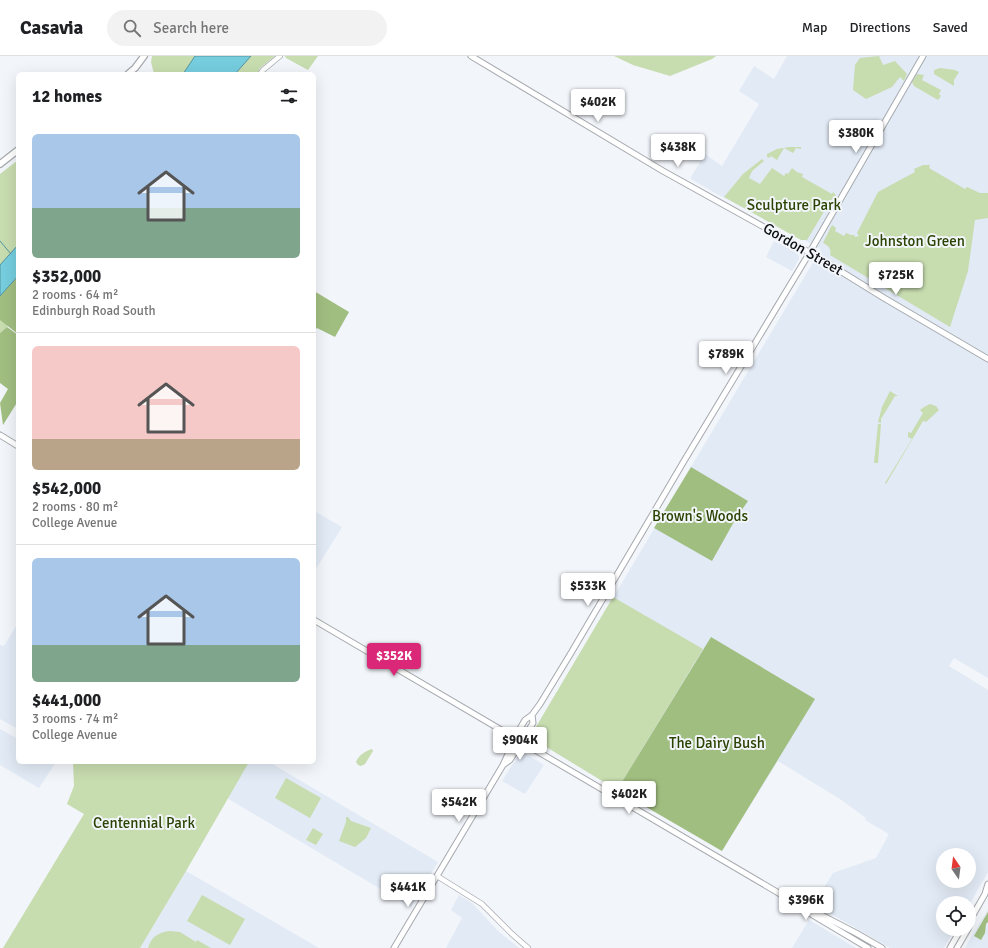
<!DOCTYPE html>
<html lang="en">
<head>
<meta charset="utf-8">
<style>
  :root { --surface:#fff; --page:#f2f2f2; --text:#202124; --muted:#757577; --line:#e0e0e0; --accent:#db2777 }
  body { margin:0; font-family:Signika,sans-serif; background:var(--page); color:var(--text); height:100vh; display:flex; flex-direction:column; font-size:15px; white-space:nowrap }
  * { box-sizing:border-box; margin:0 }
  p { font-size:13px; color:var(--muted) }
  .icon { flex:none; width:22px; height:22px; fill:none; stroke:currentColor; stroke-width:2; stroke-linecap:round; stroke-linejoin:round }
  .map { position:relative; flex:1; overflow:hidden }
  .panel { position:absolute; left:16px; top:16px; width:300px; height:692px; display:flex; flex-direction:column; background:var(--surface); border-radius:6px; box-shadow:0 4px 16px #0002 }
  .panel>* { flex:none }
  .needle { width:26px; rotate:346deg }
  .fabs { position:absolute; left:936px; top:792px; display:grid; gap:8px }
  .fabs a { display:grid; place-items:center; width:40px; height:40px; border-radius:50%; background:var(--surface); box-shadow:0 4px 16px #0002; font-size:20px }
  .price { position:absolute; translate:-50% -34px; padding:0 9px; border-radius:4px; background:#fff; color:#222; font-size:13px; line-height:26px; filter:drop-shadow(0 1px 2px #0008) }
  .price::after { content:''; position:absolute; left:50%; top:24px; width:12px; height:9px; margin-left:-6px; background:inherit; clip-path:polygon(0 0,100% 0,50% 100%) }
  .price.selected { background:var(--accent); color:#fff }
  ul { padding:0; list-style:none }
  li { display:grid; align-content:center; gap:8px; height:212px; padding:0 16px }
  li+li { border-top:1px solid var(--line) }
  li span { display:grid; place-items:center; height:124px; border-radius:6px; color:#555 }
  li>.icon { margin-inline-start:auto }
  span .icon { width:72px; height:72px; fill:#fffc; stroke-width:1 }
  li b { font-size:17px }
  h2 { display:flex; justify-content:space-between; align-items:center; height:48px; padding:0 16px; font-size:17px }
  header { display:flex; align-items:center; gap:24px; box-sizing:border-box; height:56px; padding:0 20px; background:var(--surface); border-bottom:1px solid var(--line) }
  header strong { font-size:19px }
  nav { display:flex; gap:22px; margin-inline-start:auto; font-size:14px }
  .search { width:280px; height:36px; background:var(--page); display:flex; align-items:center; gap:10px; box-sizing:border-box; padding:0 14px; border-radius:22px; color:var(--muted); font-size:15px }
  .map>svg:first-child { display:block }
  .built { fill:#e2eaf5; fill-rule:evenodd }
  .green { fill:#c7dcaf }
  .forest { fill:#a1be81 }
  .water { fill:#75cdde; stroke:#5694a0 }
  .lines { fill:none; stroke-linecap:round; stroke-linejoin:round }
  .stream { stroke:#5694a0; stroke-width:1 }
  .tertiary-casing { stroke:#a5a9ad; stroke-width:6 }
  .secondary-casing { stroke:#a5a9ad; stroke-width:7 }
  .primary-casing { stroke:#a5a9ad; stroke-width:8 }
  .tertiary { stroke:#fff; stroke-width:4.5 }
  .secondary { stroke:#fff; stroke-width:5 }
  .primary { stroke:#fff; stroke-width:5.5 }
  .labels { text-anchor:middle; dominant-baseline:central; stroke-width:4; stroke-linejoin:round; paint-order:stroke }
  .park-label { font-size:15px; fill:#2b4300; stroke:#f2f5fa }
  .street-label { font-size:15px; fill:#0e0f11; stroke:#f2f5fa }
</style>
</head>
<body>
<header>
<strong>Casavia</strong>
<div class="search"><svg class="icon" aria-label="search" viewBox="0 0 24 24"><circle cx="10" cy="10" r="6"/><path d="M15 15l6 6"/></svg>Search here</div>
<nav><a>Map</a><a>Directions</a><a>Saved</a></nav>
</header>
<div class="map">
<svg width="988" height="892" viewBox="0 0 988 892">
  <rect width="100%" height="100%" fill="#f2f5fa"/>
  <path class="built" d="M787,0h201v622l-34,-20 -5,8 39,24v182l-19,33v-2h-26v26h12l-11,19h-54l-76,-44 19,-31 43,-15 13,-24 -24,-14 1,-2 -26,-19 -62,-38 -56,90 -105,-61 -87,-53 291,-488 -104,-55 -26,-15v-2l14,-23 17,12 37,-62 -20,-13 15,-25 20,13zM943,799h26v26h-26z
    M774,185l22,11 3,4v3l-7,12 -26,-14z
    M314,455l28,16 -28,45z
    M18,567v106l-18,-10v-74l4,1z
    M0,673l18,10v23h38l-17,26 -39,-23z
    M521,695l23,14 -19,29 -23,-13z
    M249,706h20l169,100 -27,45 -184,-109z
    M186,815l133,77h-179z
    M459,839l13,8 26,28 21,17h-73l16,-30 -11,-8z
    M988,853v39h-23z
    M809,864l5,3 42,25h-64z"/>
  <path class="green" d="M152,0h123l-15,12 -3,6h-103l-3,-12z
    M285,0h33l-10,14 -22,-12z
    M614,0h102l-4,3 -42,17 -37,-11z
    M879,0l4,9 12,-4 12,13 -3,7 -4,-4 -8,10 -26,12 -13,-9 2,-25 5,-7z
    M940,12l15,2 4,2 -5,8v6l-20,-12v-4z
    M917,18l7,1 -2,5 19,10 -2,4 2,2 -3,4 -24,-14 -2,-4z
    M789,91h12v2l-5,-1 -3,5 -9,-5 -7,12 -6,-4 -2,2 -2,-1v-3l10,-5z
    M762,103l2,2 -12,10 -3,7 11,6 12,-16 12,8 2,-3 2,1 4,-6 5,4 6,2 -1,3 30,17 1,-2 3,3 -5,5 -24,40h-6l-77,-43 19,-23z
    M18,104v157l-18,16v-159z
    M923,109h7l-1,3 36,21 2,-2 13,6h8v25l-13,2 -7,51 -18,56 -120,-72c2,-6 -2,-10 -7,-12l9,-18 4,3 -1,3 9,5 2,-3 5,2h3l1,2 4,-1 -2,-3 21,-41 37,-20 -1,-3z
    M890,335l8,5h-3l-14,23v4l-3,-1 4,-15z
    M930,348l6,2 3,4 -13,12 -3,-1 -37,63 -1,-1 27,-44 -4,-2v-5l3,1 12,-20 -3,-3 4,-3z
    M878,368h3l-3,39h-4z
    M613,541l90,52 -86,141 -87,-53z
    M372,693l1,2 -8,13 -4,2 -3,-1 -2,-3c3,-7 9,-11 16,-13z
    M73,706h176l-63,109 -46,77h-137l81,-134 -17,-10 7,-18z
    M286,722l35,20 -11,20 -35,-20z
    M346,761h2l3,4 20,7 -5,10 -11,9 -16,-6 7,-19z
    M313,772l10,6 -7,11 -10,-5z
    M202,839l43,24 -15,26 -43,-24z
    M170,875l10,1 16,10 1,-2 14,8h-63c3,-11 11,-16 22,-17z"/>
  <path class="forest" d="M18,220v58l-18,-14v-24z
    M314,235l35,21 -14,25 -18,-9 -3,3z
    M7,271l11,8v66l-15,24 -3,-22 8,-14 -8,-6v-50z
    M691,411l57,34 -13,19 -23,41 -58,-33z
    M711,581l104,62 -93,152 -105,-61z
    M988,856v10l-2,2 -1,9 -4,7 -7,-4z"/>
  <path class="water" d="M195,0h56l-16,18h-52z
    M18,189v31l-18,20v-31z"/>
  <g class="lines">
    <path class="stream" d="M0,185l11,13"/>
    <defs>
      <path id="tertiary" d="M260,18l3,-4 17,-14
        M437,820l45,28 30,30 16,14"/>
      <path id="secondary" d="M471,0l192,115 153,85 68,42 104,61
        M0,379l18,11
        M314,564l468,275 18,11 6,5 62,37
        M503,709l7,-5 23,-37 -1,-8
        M800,850h4l52,27 26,15
        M969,871l4,-12 12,-21 3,-10
        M394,892l109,-183 15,-33 7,-12 7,-5 8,-11 31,-51 113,-192 126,-209 113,-196
        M950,892l11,-19
        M957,892l11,-19"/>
      <path id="primary" d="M128,18l7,-6 9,-12
        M0,108l18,-14"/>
    </defs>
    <use href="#tertiary" class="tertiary-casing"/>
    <use href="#secondary" class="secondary-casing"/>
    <use href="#primary" class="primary-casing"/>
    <use href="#tertiary" class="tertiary"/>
    <use href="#secondary" class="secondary"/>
    <use href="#primary" class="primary"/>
  </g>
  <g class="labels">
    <g class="park-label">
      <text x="794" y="149">Sculpture Park</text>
      <text x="915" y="185">Johnston Green</text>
      <text x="700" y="460">Brown's Woods</text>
      <text x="717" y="687">The Dairy Bush</text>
      <text x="144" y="767">Centennial Park</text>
    </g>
    <g class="street-label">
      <text transform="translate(803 193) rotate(30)">Gordon Street</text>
    </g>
  </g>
</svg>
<div class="fabs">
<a><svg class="needle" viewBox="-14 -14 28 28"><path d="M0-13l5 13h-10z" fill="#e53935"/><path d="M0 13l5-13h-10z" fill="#757577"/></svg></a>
<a><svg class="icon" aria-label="locate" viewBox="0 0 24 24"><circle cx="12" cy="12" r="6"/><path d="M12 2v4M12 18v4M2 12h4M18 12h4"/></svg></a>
</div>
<b class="price" style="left:598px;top:67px">$402K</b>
<b class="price" style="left:856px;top:98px">$380K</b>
<b class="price" style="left:678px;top:112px">$438K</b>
<b class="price" style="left:896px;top:240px">$725K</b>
<b class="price" style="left:726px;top:319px">$789K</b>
<b class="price" style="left:588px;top:551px">$533K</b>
<b class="price selected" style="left:394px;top:621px">$352K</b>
<b class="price" style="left:520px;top:705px">$904K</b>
<b class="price" style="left:629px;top:759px">$402K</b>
<b class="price" style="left:459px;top:767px">$542K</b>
<b class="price" style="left:408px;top:852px">$441K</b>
<b class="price" style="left:806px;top:865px">$396K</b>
<section class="panel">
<h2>12 homes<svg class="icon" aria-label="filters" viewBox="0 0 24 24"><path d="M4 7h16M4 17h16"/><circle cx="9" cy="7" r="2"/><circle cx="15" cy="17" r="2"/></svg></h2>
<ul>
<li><span style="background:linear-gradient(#a9c7e8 60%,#7fa58c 0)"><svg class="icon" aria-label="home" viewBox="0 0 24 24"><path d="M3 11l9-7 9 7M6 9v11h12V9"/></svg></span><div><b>$352,000</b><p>2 rooms · 64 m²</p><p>Edinburgh Road South</p></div></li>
<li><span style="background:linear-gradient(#f6c9c9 75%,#b9a48a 0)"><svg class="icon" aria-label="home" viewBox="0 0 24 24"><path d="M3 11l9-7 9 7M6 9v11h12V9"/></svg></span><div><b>$542,000</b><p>2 rooms · 80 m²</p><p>College Avenue</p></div></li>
<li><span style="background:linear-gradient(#a9c7e8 70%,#7fa58c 0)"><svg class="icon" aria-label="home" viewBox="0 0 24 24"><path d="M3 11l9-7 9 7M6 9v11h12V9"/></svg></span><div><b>$441,000</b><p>3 rooms · 74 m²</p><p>College Avenue</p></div></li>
</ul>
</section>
</div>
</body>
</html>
